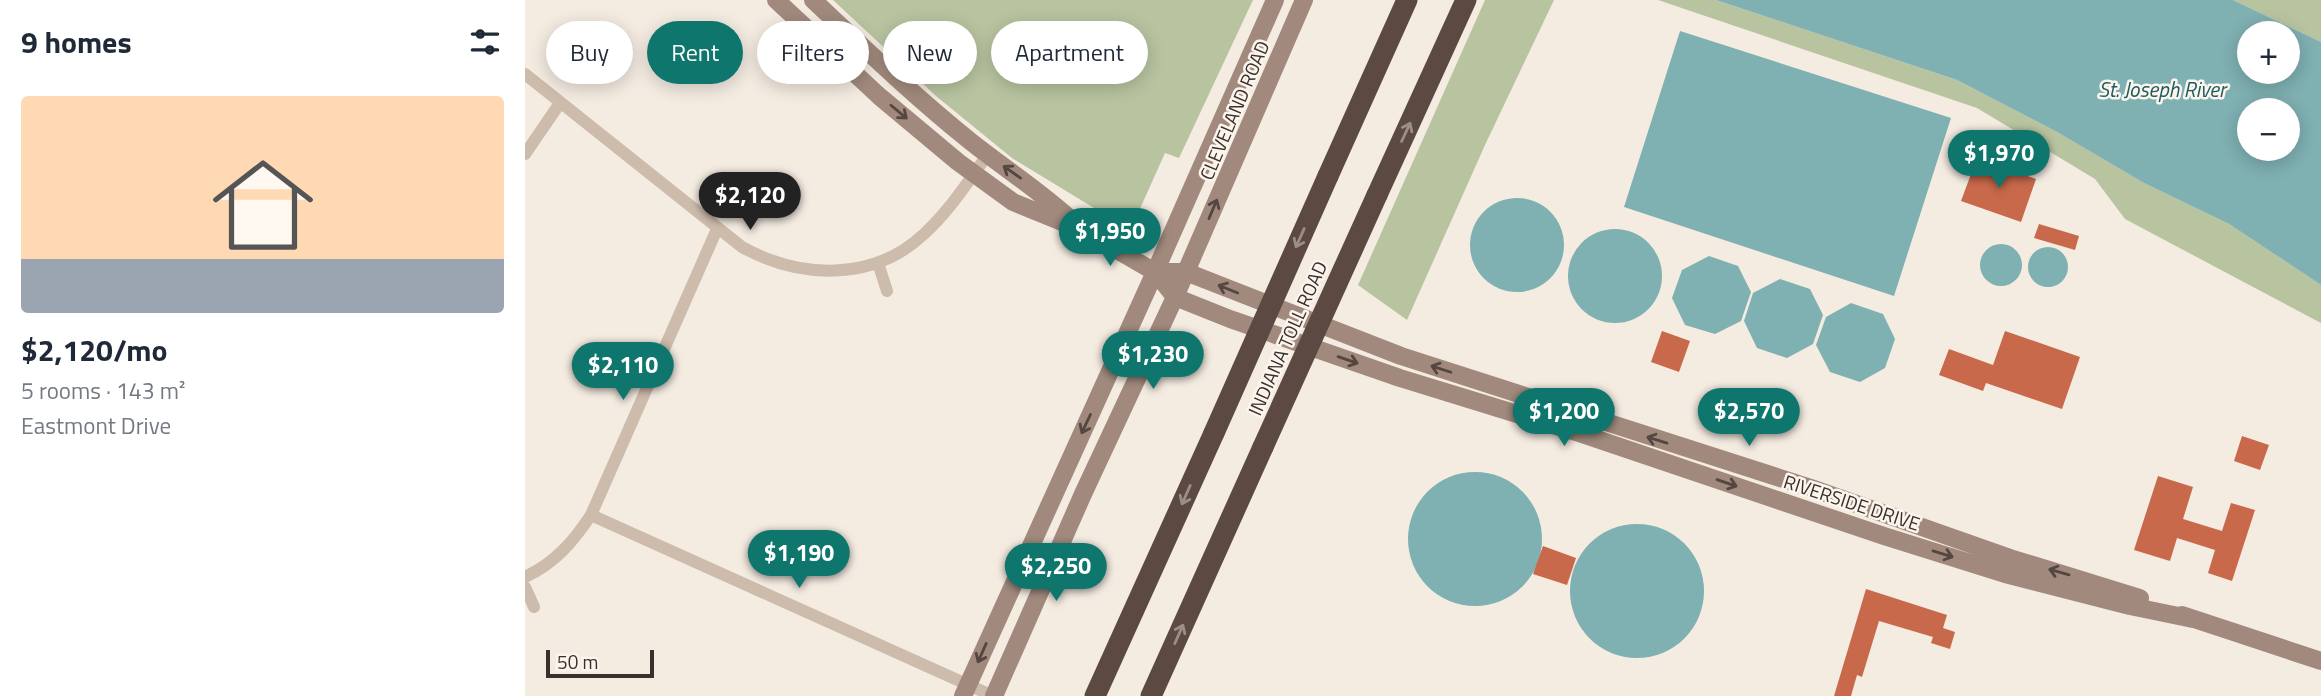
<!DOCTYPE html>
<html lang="en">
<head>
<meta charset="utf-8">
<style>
  :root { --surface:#fff; --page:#f2f2f3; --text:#1f2937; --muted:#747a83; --accent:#0f766e }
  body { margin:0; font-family:"Titillium Web",sans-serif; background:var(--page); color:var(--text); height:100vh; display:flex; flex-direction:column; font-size:26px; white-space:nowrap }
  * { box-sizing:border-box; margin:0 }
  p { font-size:23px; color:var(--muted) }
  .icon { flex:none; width:38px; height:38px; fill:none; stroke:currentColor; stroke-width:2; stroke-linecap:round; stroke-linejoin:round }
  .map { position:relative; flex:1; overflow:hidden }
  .drawer { display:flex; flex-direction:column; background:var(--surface); width:525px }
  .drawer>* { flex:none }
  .guide { position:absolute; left:21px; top:21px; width:665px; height:63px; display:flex; gap:14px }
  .buttons { position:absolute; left:1712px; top:21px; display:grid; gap:14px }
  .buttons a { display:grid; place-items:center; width:63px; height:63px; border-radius:50%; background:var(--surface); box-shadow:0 4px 18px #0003; font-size:35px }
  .scale { position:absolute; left:21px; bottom:18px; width:108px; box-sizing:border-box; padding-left:7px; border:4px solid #3b302b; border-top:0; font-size:19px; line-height:24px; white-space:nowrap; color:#3b302b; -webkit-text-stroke:5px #fbf5ee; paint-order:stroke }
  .price { position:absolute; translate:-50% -60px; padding:0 16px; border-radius:24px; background:var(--accent); color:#fff; font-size:23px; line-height:46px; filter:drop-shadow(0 2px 4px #0008) }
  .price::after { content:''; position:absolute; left:50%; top:42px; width:21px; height:16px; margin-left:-10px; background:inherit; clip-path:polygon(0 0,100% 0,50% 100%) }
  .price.active { background:#222; color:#fff }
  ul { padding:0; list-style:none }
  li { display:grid; align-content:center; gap:14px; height:371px; padding:0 21px }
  li span { display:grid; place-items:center; height:217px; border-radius:7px; color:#555 }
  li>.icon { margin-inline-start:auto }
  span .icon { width:126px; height:126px; fill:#fffc; stroke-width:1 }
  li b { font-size:30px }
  h2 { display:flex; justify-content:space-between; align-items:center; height:84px; padding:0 21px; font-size:30px }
  .tag { padding:0 24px; border-radius:32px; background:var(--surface); box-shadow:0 4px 18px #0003; font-size:24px; line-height:63px }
  .tag.active { background:var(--accent); color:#fff }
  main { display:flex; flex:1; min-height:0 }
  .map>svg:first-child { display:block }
  .green { fill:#b8c4a0 }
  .water { fill:#7fb0b2; fill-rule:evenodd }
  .building { fill:#c8694b }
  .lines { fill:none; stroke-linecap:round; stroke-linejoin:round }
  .street { stroke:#cdbbac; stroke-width:12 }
  .secondary { stroke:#a18a7d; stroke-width:18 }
  .highway { stroke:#5c4a42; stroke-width:21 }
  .highway-bridge { stroke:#5c4a42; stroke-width:21 }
  .oneway { stroke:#544640 }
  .oneway2 { stroke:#9c8e87 }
  .labels { text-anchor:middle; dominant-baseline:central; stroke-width:5; stroke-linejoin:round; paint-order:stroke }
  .street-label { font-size:19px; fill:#3b302b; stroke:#fbf5ee }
  .water-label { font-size:21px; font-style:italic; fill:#1f5a5e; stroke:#fbf5ee }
</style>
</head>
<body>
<main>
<section class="drawer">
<h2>9 homes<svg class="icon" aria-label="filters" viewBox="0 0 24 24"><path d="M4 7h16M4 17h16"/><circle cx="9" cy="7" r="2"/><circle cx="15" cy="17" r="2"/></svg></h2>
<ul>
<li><span style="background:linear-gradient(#ffd9b3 75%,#9aa5b1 0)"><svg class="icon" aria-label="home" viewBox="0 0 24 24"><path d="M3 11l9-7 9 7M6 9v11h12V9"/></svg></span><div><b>$2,120/mo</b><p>5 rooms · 143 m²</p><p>Eastmont Drive</p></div></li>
</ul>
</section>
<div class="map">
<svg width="1796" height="696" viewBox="0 0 1796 696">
  <rect width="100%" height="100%" fill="#f4ebe1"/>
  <path class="green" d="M308,0h420l-74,158 -14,-5 -31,69 -40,-14 -82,-50 -76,-62z
    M960,0h69l-69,145 -78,175 -49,-35z
    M1133,0h58l241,80 100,52 87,51 85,41 92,61v38l-196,-104 -30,-40 -118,-71z
    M1708,0h88v42z"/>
  <path class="water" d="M1191,0h517l88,42v243l-92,-61 -85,-41 -87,-51 -100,-52zM1724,33h38v39h-38zM1724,110h38v39h-38z
    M1155,31l271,87 -57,178 -270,-89z
    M945 245a47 47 0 1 1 94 0a47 47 0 1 1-94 0Z
    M1043 276a47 47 0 1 1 94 0a47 47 0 1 1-94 0Z
    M1455 265a21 21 0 1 1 42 0a21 21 0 1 1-42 0Z
    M1503 267a20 20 0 1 1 40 0a20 20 0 1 1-40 0Z
    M1184,256l29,10 13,26 -10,29 -26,13 -30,-9 -13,-27 10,-28z
    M1255,279l30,10 13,26 -10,29 -26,14 -30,-10 -13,-27 9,-28z
    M1326,303l32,11 12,25 -10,29 -25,14 -30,-10 -14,-27 10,-28z
    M883 539a67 67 0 1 1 134 0a67 67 0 1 1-134 0Z
    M1045 591a67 67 0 1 1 134 0a67 67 0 1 1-134 0Z"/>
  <path class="building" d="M1452,158l59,21 -15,43 -60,-21z
    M1514,224l40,12 -4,14 -41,-12z
    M1137,331l28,10 -11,31 -28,-10z
    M1480,331l75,26 -18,52 -76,-26 -3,8 -44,-16 10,-26 44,16z
    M1717,436l27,9 -9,25 -26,-9z
    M1633,476l35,11 -10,32 39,12 9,-28 24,7 -23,71 -24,-8 7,-23 -38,-12 -7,23 -36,-11z
    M1018,546l33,12 -9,27 -34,-11z
    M1341,589l81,26 -4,13 12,4 -5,17 -19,-6 2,-6 -54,-16 -17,56 -5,-2 -6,21h-17z"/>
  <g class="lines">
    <path class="street" d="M0,74l217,173c58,32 131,35 182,-13 25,-23 44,-52 64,-80
      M0,154l35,-51
      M353,263l9,28
      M66,515l402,181
      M0,577c30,-14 48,-35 66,-62l126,-286
      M0,587l9,20"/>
    <path class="secondary" d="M251,0l103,96 79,66 55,40 71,29 71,41 20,25 55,22 170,59 179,55 305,103 121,38 125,32 63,13
      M288,0c51,48 102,97 157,141 35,28 72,51 106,83
      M630,272h31l215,84 410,132 199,70 130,40
      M1657,615l139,46
      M438,696l192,-424 120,-272
      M469,696l89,-202 92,-197 129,-297"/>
    <path class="highway" d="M803,176l79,-176
      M852,195l89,-195
      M570,696l119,-263
      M626,696l112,-249"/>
    <path class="highway-bridge" d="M689,433l114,-257
      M738,447l114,-252"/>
  </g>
  <defs><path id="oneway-shaft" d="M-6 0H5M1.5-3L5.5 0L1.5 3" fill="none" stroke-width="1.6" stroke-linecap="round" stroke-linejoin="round" transform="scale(1.75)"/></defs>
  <g class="oneway">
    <use href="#oneway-shaft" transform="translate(374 112) rotate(40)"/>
    <use href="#oneway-shaft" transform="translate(487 172) rotate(-145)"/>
    <use href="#oneway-shaft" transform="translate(688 209) rotate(-67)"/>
    <use href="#oneway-shaft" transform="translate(703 289) rotate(-158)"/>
    <use href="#oneway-shaft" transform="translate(823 360) rotate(19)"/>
    <use href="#oneway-shaft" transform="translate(916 369) rotate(-162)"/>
    <use href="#oneway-shaft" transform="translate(561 424) rotate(115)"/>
    <use href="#oneway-shaft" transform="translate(1132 440) rotate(-163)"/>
    <use href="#oneway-shaft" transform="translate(1202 483) rotate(19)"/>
    <use href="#oneway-shaft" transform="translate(1418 554) rotate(17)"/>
    <use href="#oneway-shaft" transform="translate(1534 572) rotate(-164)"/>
    <use href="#oneway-shaft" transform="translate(457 653) rotate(114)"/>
  </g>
  <g class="oneway2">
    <use href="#oneway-shaft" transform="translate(881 132) rotate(-65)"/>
    <use href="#oneway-shaft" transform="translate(775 238) rotate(114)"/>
    <use href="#oneway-shaft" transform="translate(661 495) rotate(114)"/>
    <use href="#oneway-shaft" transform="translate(654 634) rotate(-66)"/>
  </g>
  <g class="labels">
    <g class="street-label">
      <text transform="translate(709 110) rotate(-67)">CLEVELAND ROAD</text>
      <text transform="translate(762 338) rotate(-66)">INDIANA TOLL ROAD</text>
      <text transform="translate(1327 502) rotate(18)">RIVERSIDE DRIVE</text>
    </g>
    <g class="water-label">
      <text x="1637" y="89">St. Joseph River</text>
    </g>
  </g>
</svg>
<div class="buttons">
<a>+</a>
<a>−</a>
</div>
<div class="scale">50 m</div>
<b class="price" style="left:1474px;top:190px">$1,970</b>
<b class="price active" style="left:225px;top:232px">$2,120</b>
<b class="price" style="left:585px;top:268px">$1,950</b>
<b class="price" style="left:628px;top:391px">$1,230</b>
<b class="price" style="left:98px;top:402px">$2,110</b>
<b class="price" style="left:1039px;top:448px">$1,200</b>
<b class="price" style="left:1224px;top:448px">$2,570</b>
<b class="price" style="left:274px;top:590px">$1,190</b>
<b class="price" style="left:531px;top:603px">$2,250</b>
<div class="guide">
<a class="tag">Buy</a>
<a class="tag active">Rent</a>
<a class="tag">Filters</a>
<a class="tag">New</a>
<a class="tag">Apartment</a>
</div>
</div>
</main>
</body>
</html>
